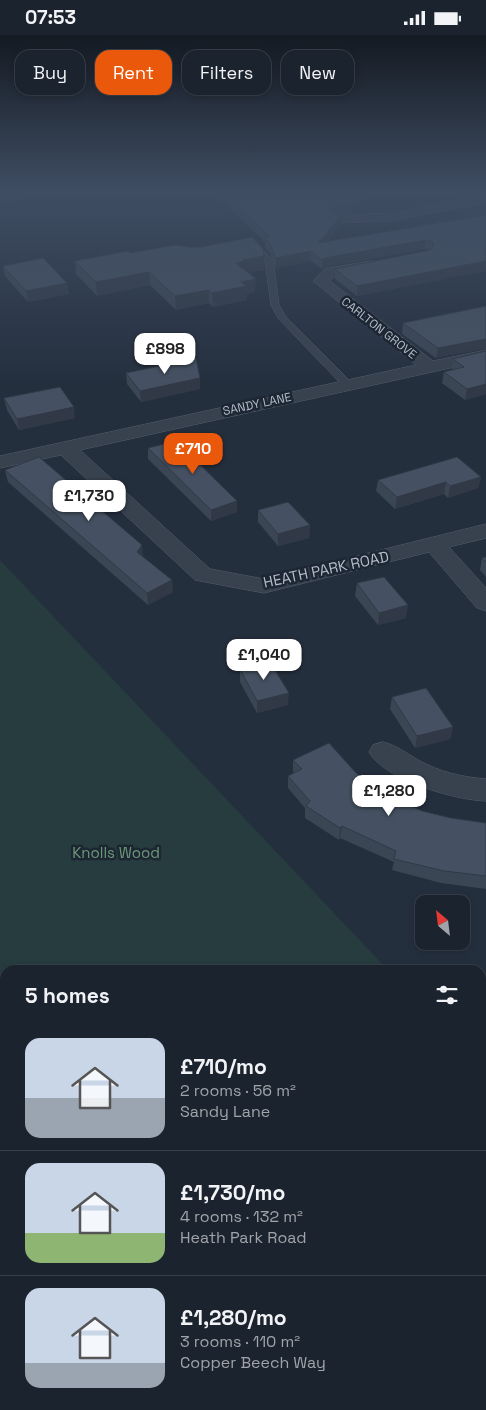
<!DOCTYPE html>
<html lang="en">
<head>
<meta charset="utf-8">
<style>
  :root { --surface:#1b232e; --page:#242b36; --text:#f1f3f6; --muted:#a0a4aa; --line:#39404a; --accent:#ea580c }
  body { margin:0; font-family:"Space Grotesk",sans-serif; background:var(--page); color:var(--text); height:100vh; display:flex; flex-direction:column; font-size:19px; white-space:nowrap }
  * { box-sizing:border-box; margin:0 }
  p { font-size:16px; color:var(--muted) }
  .icon { flex:none; width:28px; height:28px; fill:none; stroke:currentColor; stroke-width:2; stroke-linecap:round; stroke-linejoin:round }
  .map { position:relative; flex:1; overflow:hidden }
  .panel { position:absolute; left:0px; top:930px; width:486px; height:445px; display:flex; flex-direction:column; background:var(--surface); border-radius:15px 15px 0 0; box-shadow:0 2px 8px #0003,0 0 0 1px var(--line) }
  .panel>* { flex:none }
  .guide { position:absolute; left:15px; top:15px; width:456px; height:45px; display:flex; gap:10px }
  .needle { width:32px; rotate:332deg }
  .buttons { position:absolute; left:415px; top:860px; display:grid; gap:10px }
  .buttons a { display:grid; place-items:center; width:55px; height:55px; border-radius:10px; background:var(--surface); box-shadow:0 2px 8px #0003,0 0 0 1px var(--line); font-size:25px }
  .price { position:absolute; translate:-50% -42px; padding:0 11px; border-radius:10px; background:#fff; color:#222; font-size:16px; line-height:32px; filter:drop-shadow(0 1px 2px #0008) }
  .price::after { content:''; position:absolute; left:50%; top:30px; width:15px; height:11px; margin-left:-8px; background:inherit; clip-path:polygon(0 0,100% 0,50% 100%) }
  .price.on { background:var(--accent); color:#fff }
  ul { padding:0; list-style:none }
  li { display:flex; align-items:center; gap:15px; height:125px; padding:0 25px }
  li+li { border-top:1px solid var(--line) }
  li span { display:grid; place-items:center; flex:none; width:140px; height:100px; border-radius:15px; color:#555 }
  li>.icon { margin-inline-start:auto }
  span .icon { width:60px; height:60px; fill:#fffc; stroke-width:1 }
  li b { font-size:21px }
  h2 { display:flex; justify-content:space-between; align-items:center; height:60px; padding:0 25px; font-size:21px }
  .tag { padding:0 18px; border-radius:15px; background:var(--surface); box-shadow:0 2px 8px #0003,0 0 0 1px var(--line); font-size:18px; line-height:45px }
  .tag.on { background:var(--accent); color:#fff }
  .status { display:flex; justify-content:space-between; align-items:center; height:35px; padding:0 25px; background:var(--surface); direction:ltr }
  .status svg { height:14px; fill:currentColor }
  .map>svg:first-child { display:block }
  .green { fill:#263c3f }
  .lines { fill:none; stroke-linecap:round; stroke-linejoin:round }
  .lane-casing { stroke:#565f6c; stroke-width:1 }
  .street-casing { stroke:#565f6c; stroke-width:1 }
  .secondary-casing { stroke:#565f6c; stroke-width:1 }
  .lane { fill:#38414e; fill-rule:evenodd }
  .street { fill:#38414e; fill-rule:evenodd }
  .secondary { fill:#465061; fill-rule:evenodd }
  .wall { fill:#3b4654 }
  .shaded-wall { fill:#303945 }
  .building { fill:#455162; stroke:#303945 }
  .labels { text-anchor:middle; dominant-baseline:central; stroke-width:5; stroke-linejoin:round; paint-order:stroke }
  .far-street-label { font-size:12px; fill:#b4bcc9; stroke:#1d2633 }
  .street-label { font-size:15px; fill:#b4bcc9; stroke:#1d2633 }
  .park-label { font-size:15px; fill:#6b9a76; stroke:#1d2633 }
</style>
</head>
<body>
<div class="status"><b>07:53</b><svg viewBox="0 0 49 12"><path d="M0 12V9h3v3zM5 12V6h3v6zM10 12V3h3v9zM15 12V0h3v12zM26 1h20v11H26zM47 4h2v5h-2z"/></svg></div>
<div class="map">
<svg width="486" height="1375" viewBox="0 0 486 1375">
  <rect width="100%" height="100%" fill="#242f3e"/>
  <path class="green" d="M0,157h66l-66,10z
    M0,525l388,410h-383v201l-5,-10z
    M481,1034l5,5v336h-357l-3,-5h355z"/>
  <g class="lines">
    <defs>
      <path id="lane" d="M247,205h6l20,20 6,45 7,12 66,66v4h-8l-66,-69 -7,-13 -6,-44 -18,-17z"/>
      <path id="street" d="M486,160v8l-95,18 -54,2 -7,-4 7,-4 54,-2z
        M371,226l5,1 2,3 -2,3 -41,8 -5,5 103,80 53,-11v10l-406,90 130,119 54,10 222,-55v14l-37,9 37,41v23l-9,-3 -48,-56 -165,41 -69,-13 -134,-125 -61,13v-12l416,-91 -103,-84 12,-12z
        M383,707c13,3 23,11 35,18 22,12 43,17 68,19v22c-31,-1 -101,-21 -117,-49l4,-7z"/>
      <path id="secondary" d="M471,157h15v8l-13,-5z"/>
    </defs>
    <use href="#lane" class="lane-casing"/>
    <use href="#street" class="street-casing"/>
    <use href="#secondary" class="secondary-casing"/>
    <use href="#lane" class="lane"/>
    <use href="#street" class="street"/>
    <use href="#secondary" class="secondary"/>
  </g>
  <path class="wall" d="M219,157h148l-17,21h-13l-2,1 2,1 4,1 -1,9 -13,16 159,-26v56l-129,25 -22,-17v-10l95,-19 -6,-1 -99,18 -3,2 -11,-8 -35,7 -6,-15 -5,-5v-6l-46,-44z
    M189,212l75,9v14l-17,2 8,20 -8,2v6l-34,7 -4,-4 -33,7 -26,-25 -53,11 -21,-22 -1,-13 55,-8z
    M3,231l64,17 2,11 -41,8 -23,-26z
    M486,271l-50,52 -34,-24 1,-11z
    M486,316v43l-21,6 -23,-17 2,-11 8,-2 1,-11z
    M126,338l74,5v11l-59,13 -14,-18z
    M4,363l71,20 -56,12 -12,-20z
    M148,413l89,64 -26,9 -63,-62z
    M5,435l138,87 30,35 -25,13 -140,-123z
    M481,442l-3,11 -30,10 -4,-4 -49,15 -19,-18 2,-11z
    M258,475l52,15 -1,13 -31,8 -20,-24z
    M486,522v20l-6,-7 2,-12z
    M357,548l49,35 -28,7 -23,-29z
    M240,634l48,36 -31,8 -17,-31z
    M392,662l61,30 -3,12 -35,9 -25,-39z
    M293,725l64,14 22,18 43,19 29,7 35,5v66l-45,-6 -49,-13 2,-8 -54,-24 -1,2 -34,-22v-10l-17,-20v-12l6,-3 -1,-1z"/>
  <path class="shaded-wall" d="M360,157h7l-17,21v-9z
    M338,169l-1,9 -9,5 1,-9z
    M341,181l-1,9 -22,27v-9z
    M426,205l-2,9 -99,18 -3,2v-9l3,-2z
    M311,216v10l-35,7v-10z
    M264,221v14l-19,3 -9,-10 7,-3z
    M486,226v10l-129,25v-10z
    M149,237l1,13 -53,11 -1,-14z
    M256,244l-1,13 -8,2v6l-34,7 -1,-14 29,-11z
    M67,248l2,11 -41,8 -2,-11z
    M209,255v13l-33,7 -1,-14z
    M486,304v10l-50,9 2,-10z
    M200,343v11l-59,13 -1,-11z
    M486,349v10l-21,6 2,-11z
    M74,372l1,11 -56,12 -2,-11z
    M481,442l-3,11 -30,10 2,-12z
    M446,447l-2,12 -49,15 2,-12z
    M237,466v11l-26,9v-11z
    M310,490l-1,13 -31,8v-12z
    M142,510l1,12 -6,-5z
    M172,545l1,12 -25,13 -1,-12z
    M408,570l-2,13 -28,7 1,-12z
    M289,658l-1,12 -31,8v-12z
    M453,692l-3,12 -35,9 2,-12z
    M342,791l-2,12 -1,2 1,-12z"/>
  <path class="building" d="M222,157h138l-10,12h-12l-9,5 8,6 4,1 -23,27 168,-28v46l-129,25 -22,-17 96,-19 3,-6 -3,-3 -5,-1 -101,18 -3,2 -11,-9 -35,7 -6,-14 -5,-6 5,-1z
    M252,202l11,12 1,7 -21,4 2,1 -9,2 20,16 -15,3 6,4 -35,7 -3,-3 -34,6 -26,-24 -53,10 -21,-21 53,-10 2,2 45,-8 14,2h12z
    M43,223l24,25 -41,8 -23,-25z
    M486,271v33l-48,9 -35,-25z
    M486,316v33l-19,5 -23,-17 20,-5 -11,-8z
    M196,323l4,20 -60,13 -14,-18z
    M60,352l14,20 -57,12 -13,-21z
    M176,406l61,60 -26,9 -63,-62z
    M39,422l103,88 -5,7 35,28 -25,13 -142,-123z
    M457,422l24,20 -31,9 -4,-4 -49,15 -19,-17z
    M288,467l22,23 -32,9 -20,-24z
    M486,522v5l-4,-4z
    M384,542l24,28 -29,8 -22,-30z
    M270,627l19,31 -32,8 -17,-32z
    M426,653l27,39 -36,9 -25,-39z
    M329,708l28,31 23,13 -5,3 47,21 29,7 35,5v53l-42,-5 -50,-12 2,-8 -54,-25 -2,2 -34,-22 4,-5 -22,-25 14,-7 -9,-9z"/>
  <linearGradient id="sky" x2="0" y2="1"><stop stop-color="#141a22"/><stop offset="0.45" stop-color="#3f4d63"/><stop offset="1" stop-color="#3f4d63" stop-opacity="0"/></linearGradient>
  <rect width="486" height="349" fill="url(#sky)"/>
  <g class="labels">
    <g class="far-street-label">
      <text transform="translate(379 293) rotate(38)">CARLTON GROVE</text>
      <text transform="translate(257 369) rotate(-12)">SANDY LANE</text>
    </g>
    <g class="street-label">
      <text transform="translate(326 534) rotate(-12)">HEATH PARK ROAD</text>
    </g>
    <g class="park-label">
      <text x="116" y="817">Knolls Wood</text>
    </g>
  </g>
</svg>
<div class="buttons">
<a><svg class="needle" viewBox="-14 -14 28 28"><path d="M0-13l5 13h-10z" fill="#e53935"/><path d="M0 13l5-13h-10z" fill="#a0a4aa"/></svg></a>
</div>
<b class="price" style="left:165px;top:340px">£898</b>
<b class="price on" style="left:193px;top:440px">£710</b>
<b class="price" style="left:89px;top:487px">£1,730</b>
<b class="price" style="left:264px;top:646px">£1,040</b>
<b class="price" style="left:389px;top:782px">£1,280</b>
<div class="guide">
<a class="tag">Buy</a>
<a class="tag on">Rent</a>
<a class="tag">Filters</a>
<a class="tag">New</a>
</div>
<section class="panel">
<h2>5 homes<svg class="icon" aria-label="filters" viewBox="0 0 24 24"><path d="M4 7h16M4 17h16"/><circle cx="9" cy="7" r="2"/><circle cx="15" cy="17" r="2"/></svg></h2>
<ul>
<li><span style="background:linear-gradient(#c9d6e8 60%,#9aa5b1 0)"><svg class="icon" aria-label="home" viewBox="0 0 24 24"><path d="M3 11l9-7 9 7M6 9v11h12V9"/></svg></span><div><b>£710/mo</b><p>2 rooms · 56 m²</p><p>Sandy Lane</p></div></li>
<li><span style="background:linear-gradient(#c9d6e8 70%,#8fb573 0)"><svg class="icon" aria-label="home" viewBox="0 0 24 24"><path d="M3 11l9-7 9 7M6 9v11h12V9"/></svg></span><div><b>£1,730/mo</b><p>4 rooms · 132 m²</p><p>Heath Park Road</p></div></li>
<li><span style="background:linear-gradient(#c9d6e8 75%,#9aa5b1 0)"><svg class="icon" aria-label="home" viewBox="0 0 24 24"><path d="M3 11l9-7 9 7M6 9v11h12V9"/></svg></span><div><b>£1,280/mo</b><p>3 rooms · 110 m²</p><p>Copper Beech Way</p></div></li>
</ul>
</section>
</div>
</body>
</html>
